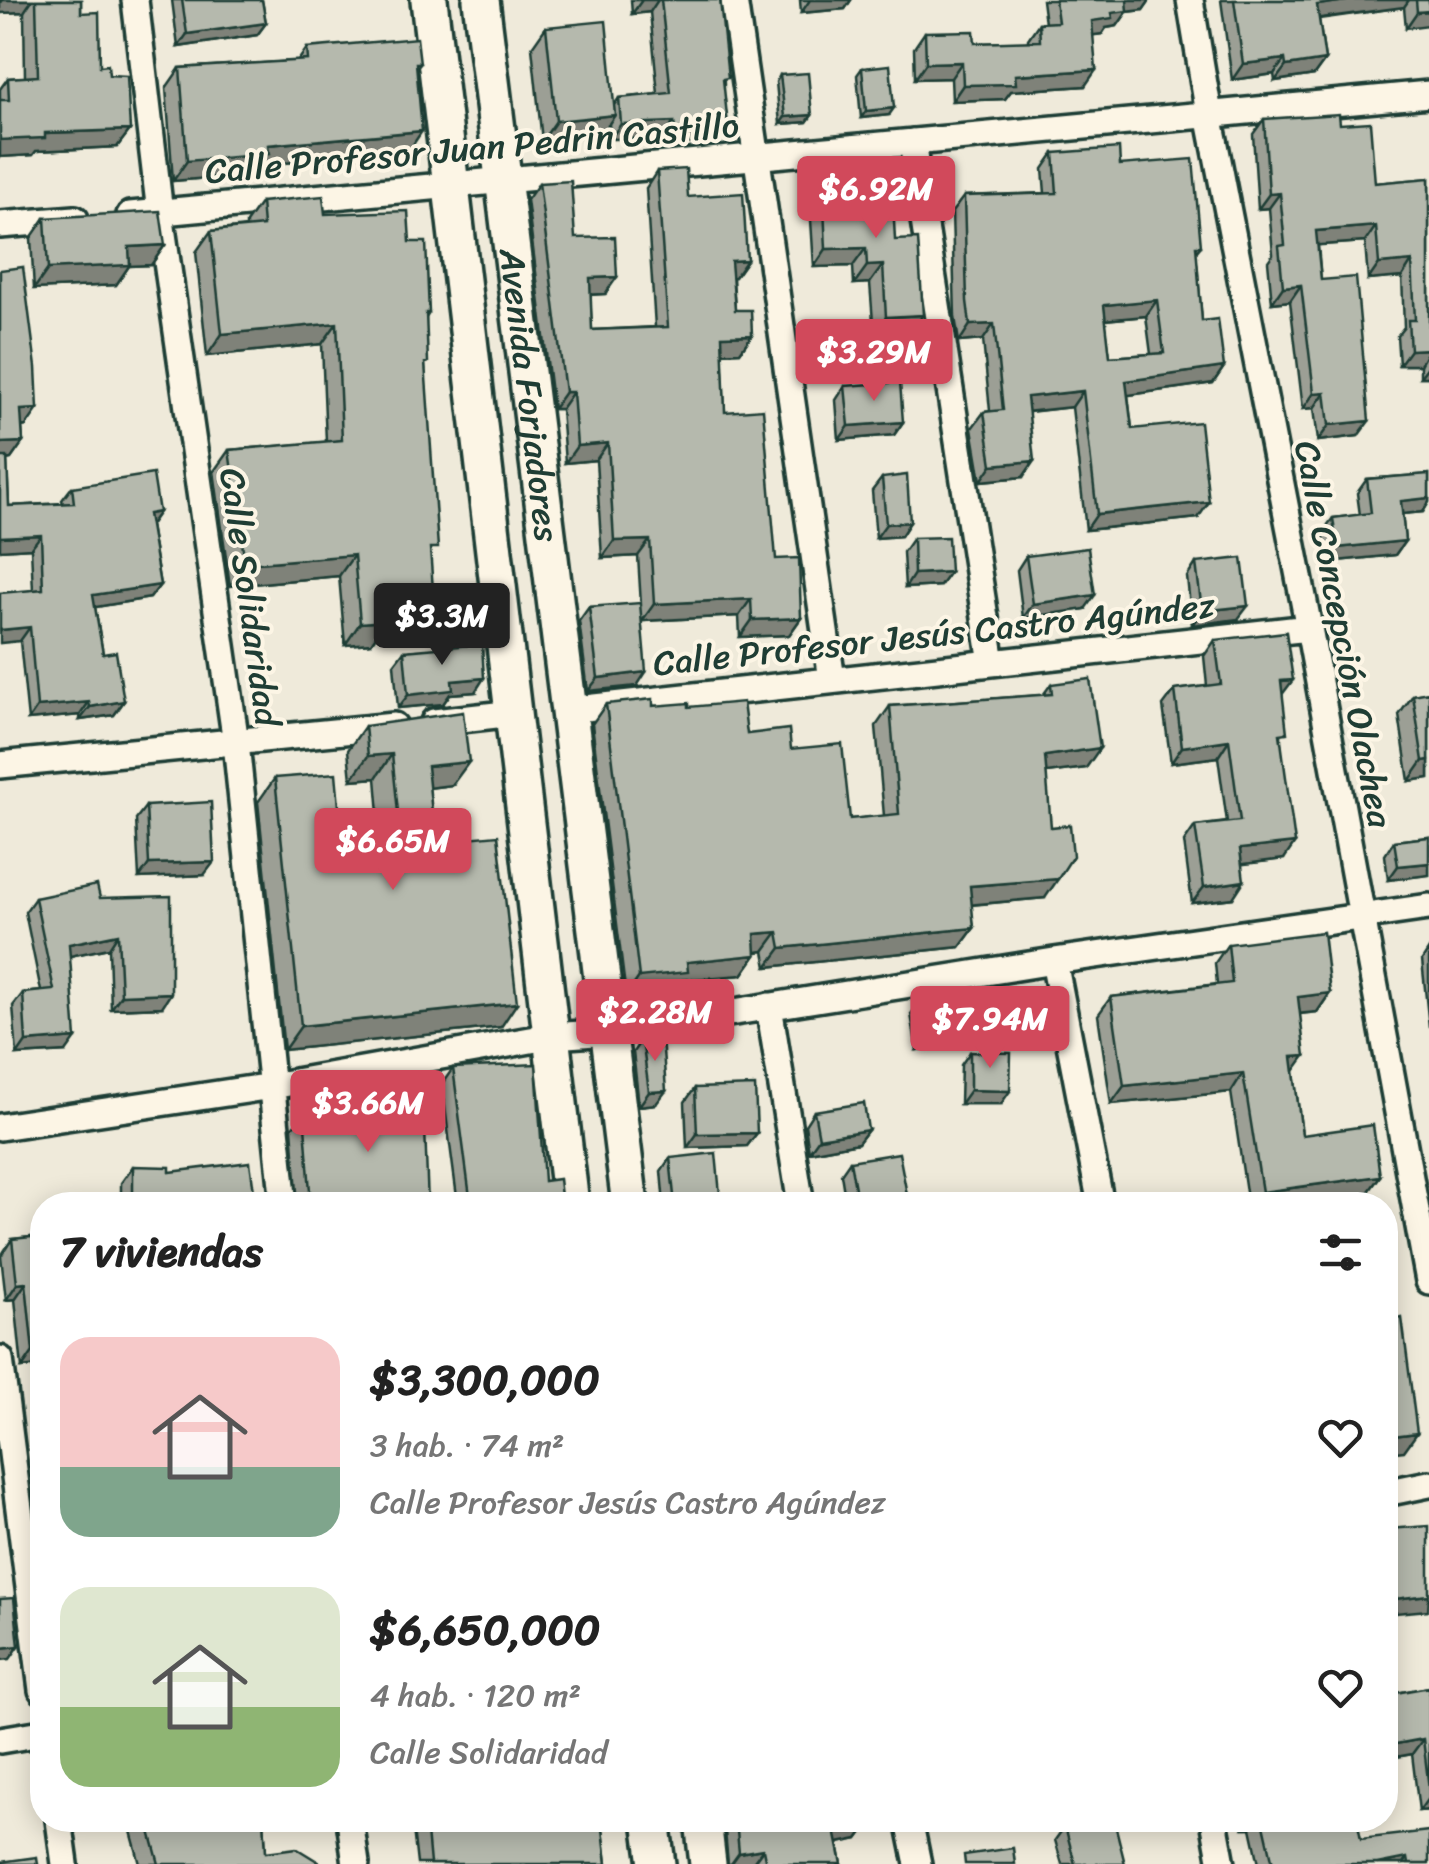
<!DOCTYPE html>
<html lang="es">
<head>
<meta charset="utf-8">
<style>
  :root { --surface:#fff; --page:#f2f2f2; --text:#222; --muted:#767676; --accent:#d1495b }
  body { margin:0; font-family:Sriracha,sans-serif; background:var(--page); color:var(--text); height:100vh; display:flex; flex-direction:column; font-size:38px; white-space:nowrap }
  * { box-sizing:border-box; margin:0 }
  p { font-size:32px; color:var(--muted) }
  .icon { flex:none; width:55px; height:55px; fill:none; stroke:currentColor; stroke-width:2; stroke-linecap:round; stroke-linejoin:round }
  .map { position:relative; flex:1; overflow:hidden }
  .side { position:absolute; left:30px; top:1192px; width:1368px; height:640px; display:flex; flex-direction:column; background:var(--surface); border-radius:40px; box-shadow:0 5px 25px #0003 }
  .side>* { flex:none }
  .price { position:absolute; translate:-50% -85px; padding:0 22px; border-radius:10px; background:var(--accent); color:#fff; font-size:32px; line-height:65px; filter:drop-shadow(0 2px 5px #0008) }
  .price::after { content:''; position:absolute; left:50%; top:60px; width:30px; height:22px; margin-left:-15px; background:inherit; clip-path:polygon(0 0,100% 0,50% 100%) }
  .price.active { background:#222; color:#fff }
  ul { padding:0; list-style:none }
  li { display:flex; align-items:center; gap:30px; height:250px; padding:0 30px }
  li span { display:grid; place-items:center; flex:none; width:280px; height:200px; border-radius:30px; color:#555 }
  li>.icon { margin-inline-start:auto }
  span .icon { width:120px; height:120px; fill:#fffc; stroke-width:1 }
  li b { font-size:42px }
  h2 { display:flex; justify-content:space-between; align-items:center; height:120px; padding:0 30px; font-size:42px }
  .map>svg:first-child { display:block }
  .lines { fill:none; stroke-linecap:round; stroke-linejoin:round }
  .street-casing { stroke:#1f3d34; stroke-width:32 }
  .secondary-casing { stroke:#1f3d34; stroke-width:42 }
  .street { stroke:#fcf5e5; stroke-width:25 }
  .secondary { stroke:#fcf5e5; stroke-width:35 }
  .wall { fill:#9c9f95; stroke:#1f3d34; stroke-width:2.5; fill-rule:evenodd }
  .shaded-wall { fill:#7f8279; stroke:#1f3d34; stroke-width:2.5 }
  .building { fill:#b5b9ad; stroke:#1f3d34; stroke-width:2.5; fill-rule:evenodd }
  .labels { text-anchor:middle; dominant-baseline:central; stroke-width:8; stroke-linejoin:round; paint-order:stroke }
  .street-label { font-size:35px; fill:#1f3d34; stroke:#fcf5e5 }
</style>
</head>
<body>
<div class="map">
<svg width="1429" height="1864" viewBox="0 0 1429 1864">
  <rect width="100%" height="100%" fill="#efeada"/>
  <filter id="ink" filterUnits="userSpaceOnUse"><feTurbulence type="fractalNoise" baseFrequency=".01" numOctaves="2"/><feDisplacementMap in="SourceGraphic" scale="20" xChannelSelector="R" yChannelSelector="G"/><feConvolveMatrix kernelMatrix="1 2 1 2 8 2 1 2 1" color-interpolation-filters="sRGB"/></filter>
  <g filter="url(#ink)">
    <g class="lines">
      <defs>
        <path id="street" d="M135,0l25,213 76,530 48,462
          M734,0l98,680
          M1190,0l19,114 100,514 120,653
          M912,142l80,521
          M130,215l1299,-121
          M0,225l75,-6
          M567,710l742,-82
          M434,722l80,-9
          M0,765l394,-39
          M1054,961l47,244
          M769,1006l32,199
          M0,1127l272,-41 281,-50 56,-4 445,-71 375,-54
          M0,1359l42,331
          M1385,1493l44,-9
          M0,1740l42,-7
          M59,1820l6,44
          M350,1820l6,44
          M909,1820l9,44
          M1214,1820l8,44"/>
        <g id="secondary">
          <path d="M429,0l142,1205"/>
          <path id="s1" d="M481,0l149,1205"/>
          <path d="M651,1820l6,44"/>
          <path d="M703,1820l5,44"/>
        </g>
      </defs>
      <use href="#street" class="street-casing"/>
      <use href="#secondary" class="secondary-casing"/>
      <use href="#street" class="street"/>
      <use href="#secondary" class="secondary"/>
    </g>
    <path class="wall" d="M0,0h81v13l19,53 9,9 21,55 -13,17 -81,4 -3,4 -33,2v-68l8,-11 17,-1 -1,-65 -24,1z
      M172,0h90l4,23 -9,12 -79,12z
      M631,0h89l4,85 -8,55 -52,6 -1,-8 -53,1 -1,-15 -8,11 -59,6 -10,-94 14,-20 68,78 5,-7 39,-4 -8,-82 -18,2z
      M800,0h51l-6,9 -44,4z
      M1042,0h108l-7,10 -16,2 -10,14 -11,2 -4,6 -9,1 -8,51 -74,5 -6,8 -53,2 -1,-23 -36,1 -1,-31 11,-16 50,11 53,-1v-3l11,-16h6z
      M1221,0h208l-23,28 -2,-21 -85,12 6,41 -11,15 -39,6 -1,-7 -42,6z
      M307,48l113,15 -3,4 -9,85 -147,13 -6,9 -82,7 -7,-93 14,-20 118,-7z
      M862,68l27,47 -28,3 -4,-43z
      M780,75l32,40 -5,7 -27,2 -4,-42z
      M1264,119l76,5 35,59 54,-5v199h-9v-12h-21l-2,-29 7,-9 -2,-50 -34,3 -3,-38 -47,3 3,35 37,156 -40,5 -4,-33 -11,1 -13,-108 -18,2 -4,-42 5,-7 -4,-46 -11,1 -5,-75z
      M1054,153l66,12 81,81 -5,6 6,69 22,46 -11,16 -85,12 4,34 66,89 -112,12 -14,-123 -43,5 -6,65 -42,4 -9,-53 12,-16 6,-1 -7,-71 -24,2 -4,-25 -3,-105 12,-16 81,-3 -2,-24zM1146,316l5,38 -41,3 -5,-37z
      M657,171l31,26 59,63 -12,17h-2l2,33 17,25 -12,17 -18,1 3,59 51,147 25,59 -12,17 -49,2 -1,-21 -97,5 -5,65 -49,5 -9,-70 10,-14 52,-2 -3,-49 -36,2 -6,-98 -31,3 -4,-54h-8l-26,-209 12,-17 66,111 -15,1 2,35 63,-3 -9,-139z
      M823,186l72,54 15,93 -36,2 -4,-52 -16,1 -1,-18 -39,1 -4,-63z
      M261,202l64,12 85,28 19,71 -3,5 -1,48 5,192 -12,54 -33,3 1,6 -15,22 -26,2 -6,-69 -109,10 -16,-115 15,-21 97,-8 -4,-98 -115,12 -11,-104 15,-21 35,-4v-4z
      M45,218l120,27 -14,20 -22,1 -13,19 -82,4 -3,-51z
      M0,270l26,156 -4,1 1,15 -12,17 -4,1 2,46 54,-3 -1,-3 10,-13 87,25 -9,13 10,60 -10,13 -55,9 8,47 21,47 -10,14 -34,5v-5l-52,5 -8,-79 13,-51 -2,-42 -31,2z
      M845,386l58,36 -9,13 -55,5 -3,-40z
      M1429,474v28l-6,10 -21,2 3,27 -10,14 -68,7 -4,-31 10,-13 27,-3 -3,-22 10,-14z
      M882,478l28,44 -9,14 -25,2 -4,-47z
      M913,538l37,34 -10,14 -35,2 -2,-36z
      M1026,556l59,53 -62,9 -6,-48z
      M1196,563l42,56 -46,6 -5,-48z
      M1215,640l67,54 -1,47 3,118 -42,5 -9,34 -41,5 -8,-61 11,-16 32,-4 -9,-65 -47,6 -8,-57 12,-16 32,-4 -3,-30z
      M404,651l71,41 -25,2 -7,10 -45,4 -4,-44z
      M1051,684l35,84 -40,5 -1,125 -74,7 3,23 -14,19 -193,20 -3,-16 -8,1v3l-14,20 -60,5 -7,11 -49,5 -34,-272 14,-20 83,3 58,27 44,15 59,70 34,-3 -8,-90 14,-20 153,-11z
      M1429,692v86l-20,3 -10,-66 14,-20z
      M365,726l87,59 -23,3 6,53 66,186 -217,23 -26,-248 17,-24 65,40 39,-4 -3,-36 -25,2 -3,-30z
      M146,806l58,69 -65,3 -3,-59z
      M1429,837v38l-41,5 -3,-25 9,-14z
      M35,898h65l62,109 -51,2 -2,-61 -39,8 -4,96 -49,3 -4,-49 10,-13 18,-2 -16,-79z
      M1228,944l102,49 -13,19 -17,2 -6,58 8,63 78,41 -13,18 -76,11h-43l-17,-113 -120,12 -13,-89 13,-18 106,-13 -2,-21z
      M1429,949v78l-7,-67z
      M921,1001l38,42 -42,7 -6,-36z
      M642,1039l14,65 -17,2 -6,-54z
      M970,1052l31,52h-41l1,-39z
      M453,1068l91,113 18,24h-104l-16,-121z
      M695,1088l62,45 -10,13 -60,2 -2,-46z
      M814,1111l54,19 -10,13 -49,9 -4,-27z
      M304,1112l124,93h-130l-6,-77z
      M670,1158l51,47h-57l-3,-34z
      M850,1161l59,44h-63l-5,-31z
      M133,1166l37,6 81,33h-130v-22z
      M42,1236v171l-4,-41 -16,2 -7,-69 -9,1 -5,-44 11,-17z
      M1429,1687v123l-10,1 -7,-57 -27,5v-64z
      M128,1820h136l2,32 56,12h-182z
      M412,1820h190l5,44h-190z
      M724,1820h144l1,4 -11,15 -20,4 4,21h-114z
      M1244,1820h84l1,4 32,15 68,25h-170l-8,-36h-7z
      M1065,1826l60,38h-63l-7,-24z"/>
    <path class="shaded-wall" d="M3,0h29l-8,12 -24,1v-9z
      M642,0h16l-8,12 -18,2z
      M810,0h41l-6,9 -44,4z
      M1125,0h25l-7,10 -16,2 -10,14 -11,2 -4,6 -21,3 11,-16z
      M1353,0h56l-5,7 -98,13 11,-15z
      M1429,11v14l-23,3 11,-16z
      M266,23l-9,12 -79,12 9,-13z
      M1285,59l-11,15 -42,6 11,-16z
      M1325,60l-11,15 -39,6 11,-15z
      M962,62l-11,16 -36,1 11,-16z
      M1096,70l-11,16 -74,5 -6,8 -53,2 11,-16 52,-10z
      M894,108l-5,7 -28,3 5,-7z
      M615,115l-14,20 -59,6 14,-20z
      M812,115l-5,7 -27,2 5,-7z
      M674,122l-11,16 -53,1 11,-15z
      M728,125l-12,15 -52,6 11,-16z
      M130,130l-13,17 -81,4 -3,4 -33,2v-17l45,-7z
      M422,131l-14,21 -147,13 -6,9 -82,7 14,-20 81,-16z
      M1280,193l-11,15 -11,1 11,-15z
      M1376,226l-11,16 -59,4 10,-15z
      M165,245l-14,20 -22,1 -13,19 -82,4 14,-20 81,-22z
      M866,248l-13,18 -39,1 12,-18z
      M747,260l-12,17 -16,1 12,-17z
      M1412,261l-10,16 -34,3 11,-16z
      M883,265l-13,18 -16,1 13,-18z
      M617,277l-12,17 -27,1 12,-17z
      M1301,285l-11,16 -18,2 11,-16z
      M1157,300l-11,16 -54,5 12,-16z
      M923,315l-13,18 -36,2 12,-18z
      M337,323l-15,21 -115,12 15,-22z
      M994,324l-11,16 -24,2 11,-17z
      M752,335l-12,17 -30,1 12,-17z
      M1429,349l-9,16h-21l11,-15z
      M1429,365v12h-9z
      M1224,367l-11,16 -98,14 11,-16z
      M1083,391l-11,16 -56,6 11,-16z
      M565,392h8l-12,17h-8z
      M1325,392l-11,16 -11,1 11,-16z
      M38,409l-12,17 -17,1 12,-17z
      M1369,421l-11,15 -40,5 11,-16z
      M903,422l-9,13 -55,5 10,-14z
      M23,442l-12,17 -11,1v-17z
      M608,443l-12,17 -31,3 12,-17z
      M1034,461l-11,16 -42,4 11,-16z
      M1429,498v4l-6,10 -32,3 10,-14z
      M1209,502l-11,16 -112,12 11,-16z
      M159,512l-10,14 -1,-12z
      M910,522l-9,14 -25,2 10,-14z
      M41,535l-10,13 -31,2v-13z
      M650,540l-12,16 -36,2 12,-17z
      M1405,541l-10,14 -68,7 10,-14z
      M354,555l-15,21 -109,10 15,-22z
      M950,572l-10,14 -35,2 9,-14z
      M160,585l-10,13 -66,11 9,-14z
      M433,590l-15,22 -50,4 15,-21z
      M1095,595l-10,14 -62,9 10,-14z
      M751,599l-12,17 -97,5 12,-17z
      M1248,606l-10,13 -46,6 10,-14z
      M801,618l-12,17 -49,2 12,-17z
      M386,621l-15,22 -26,2 15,-22z
      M30,627l-10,14 -20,2v-13z
      M646,672l-9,14 -49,5 10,-13z
      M484,678l-9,14 -25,2 -7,10 -45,4 10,-13 44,-14z
      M1293,680l-12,16v-15z
      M124,701l-10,14 -34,5 10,-13z
      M89,702l-9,13 -52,5 9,-13z
      M1229,740l-11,17 -47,6 11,-16z
      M1100,748l-14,20 -55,7 14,-19z
      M392,754l-16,24 -25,2 17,-24z
      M1429,760v18l-20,3 14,-20z
      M469,762l-17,23 -41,5 16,-24z
      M1295,843l-11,16 -55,7 11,-17z
      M214,862l-10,13 -65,3 10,-14z
      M1429,863v12l-41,5 10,-14z
      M1058,879l-13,19 -89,8 14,-20z
      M1244,881l-11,17 -41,5 12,-16z
      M974,928l-14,19 -193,20 14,-19z
      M778,932l-14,19 -23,3 14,-20z
      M118,934l-9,14 -49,10 9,-14z
      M756,955l-14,20 -60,5 -7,11 -49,5 13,-19 48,-15z
      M171,993l-9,14 -51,2 10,-14z
      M1330,993l-13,19 -31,3 12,-18z
      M517,1003l-16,24 -217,23 17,-24z
      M969,1029l-10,14 -42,7 10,-14z
      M76,1038l-10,14 -49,3 9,-13z
      M1305,1056l-13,18v-17z
      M1243,1073l-12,19 -120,12 13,-18z
      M970,1090l40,1 -9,13h-41z
      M666,1091l-10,13 -17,2 10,-14z
      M868,1130l-10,13 -49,9 10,-14z
      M757,1133l-10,13 -60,2 10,-14z
      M1380,1176l-13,18 -76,11h-38l9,-13z
      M255,1199l-4,6h-24l2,-2z
      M369,1201l-3,4h-44z
      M26,1283l-11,16 -9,1 11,-16z
      M42,1351v9l-4,6 -16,2 11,-16z
      M1417,1433l-13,18 -19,2v-16z
      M1429,1595l-1,15 -43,4v-14z
      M19,1646l-9,13 -10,1v-12z
      M1423,1739l-11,15 -27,5v-13z
      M1429,1797v13l-10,1z
      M1250,1820h6l-5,8h-7z
      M869,1824l-11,15 -34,7 11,-16z
      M763,1849l-11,15h-21l8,-11z
      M1407,1858l-4,6h-26z"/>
    <path class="building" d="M36,0h45v13l18,-1 1,54 8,-1 1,10 18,1 3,54 -85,3v5l-45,2v-40h9l-1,-22 30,-2z
      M182,0h80l4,23 -79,11z
      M661,0h59l8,78 -5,1 5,46 -53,5 -1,-8 -53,2 -2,-26 52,-5z
      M1055,0h72l1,11 -16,2 1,5 -21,3 4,49 -81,5 1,9 -53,1 -1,-23 -36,1 -1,-31 49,-1 1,12 65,-2 -1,-18 19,-1z
      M1234,0h119l-36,5 8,55 -39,6 -1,-7 -42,5z
      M1416,0h13v11l-12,1z
      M606,21l9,94 -59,6 -10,-94z
      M417,38l3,25h-4l6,68 -154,14 1,9 -82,7 -7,-93 128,-8 -1,-12z
      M890,65l4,43 -28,3 -4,-43z
      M808,73l4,42 -27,2 -5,-42z
      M1339,114l1,10 30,-2 5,61 54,-5v171l-19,1 -2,-30h7l-3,-59 -33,3 -3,-38 -60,5 5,49 35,-3 13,144 -40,4 -4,-33 -11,1 -13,-108 -18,2 -4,-41 6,-1 -5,-52 -11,1 -5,-75z
      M1119,148l1,17 73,-6 8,87h-5l6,75 16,-2 6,48 -98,14 6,48 68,-7 9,80 -112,12 -14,-123 -56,6 7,64 -42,4 -8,-53 19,-2 -9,-86 -24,1 -3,-24 -3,-105 93,-3 -3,-40zM1157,300l7,53 -54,4 -6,-52z
      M686,169l2,28 55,-4 4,67 -16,1 4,49h16l1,25 -30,1 3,76 38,-3 13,150 23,-1 2,60 -49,2 -1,-21 -97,5 -4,-64 -36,1 -6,-98 -31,3 -4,-54h-8l-26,-209 32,-2 4,57 40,-1 2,40 -27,1 2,52 76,-3 -11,-156z
      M892,182l3,58 23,-1 5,76 -37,2 -3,-52 -16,1 -1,-18 -40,1 -3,-63z
      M323,196l2,18 83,-3 2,31h16l3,71h-3l2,49 -3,1 13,185h-8l3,42 -50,5 3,26 -26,2 -6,-68 -109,9 -16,-114 113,-10 -5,-117 -115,11 -11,-103 52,-5 -2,-24z
      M160,211l5,34 -36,2 1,18 -82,4 -3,-51z
      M23,267l13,100 2,42 -17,1 2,32 -23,1v-173z
      M900,382l3,40 -54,4 -4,-40z
      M0,457h7l2,49 65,-3 -2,-16 81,-13 6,38 -11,2 12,71 -67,10 10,59 13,-2 8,49 -34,6 -1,-5 -52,5 -7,-80 -30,3v-37l43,-4 -2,-54 -41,2z
      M1429,474v24l-28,3 4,40 -68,7 -4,-30 38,-5 -4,-34z
      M907,475l3,47 -24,2 -4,-46z
      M948,537l2,35 -36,2 -1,-36z
      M1088,548l7,47 -62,9 -7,-48z
      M1242,558l6,48 -46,5 -6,-48z
      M640,603l6,69 -48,6 -9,-71z
      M1286,632l7,48 -12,1 6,52 -7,1 15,109 -55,6 4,32 -40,6 -9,-61 45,-5 -11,-81 -47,7 -7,-57 46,-6 -6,-44z
      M482,644l2,34 -32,3 1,9 -45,5 -4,-44z
      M1090,679l10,69 -55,8 6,71 19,-2 3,31 -15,23 -88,7 4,42 -193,20 -3,-16 -23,2 1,21 -69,7 1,10 -49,5 -33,-273 47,-5v7l36,-3v4l54,-5 4,32 42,-5 2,20 51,-5 8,75 49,-5 -9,-108 162,-12 -1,-10z
      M1429,692v68l-6,1 -10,-66z
      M463,712l6,50 -42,4 8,75 63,-6 19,168 -216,23 -26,-248 61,-5 4,45 58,-6 -6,-58 -24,2 -3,-30z
      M211,802l3,60 -65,2 -3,-58z
      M1429,837v26l-31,3 -4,-25z
      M97,885l3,13 71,-2v97l-50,2 -3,-61 -49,10 7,94 -50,4 -3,-49 31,-3 -19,-92z
      M1323,932l7,61 -32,4 7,59 -13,1 10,78 71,-10 7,51 -118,16 -19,-119 -119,13 -13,-89 121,-14 -4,-39z
      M963,994l6,35 -42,7 -6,-35z
      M662,1037l4,54 -17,1 -7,-53z
      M970,1052l41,1 -1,38 -40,-1z
      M536,1064l8,117 15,-2 3,26h-91l-18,-137z
      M755,1086l2,47 -60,1 -2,-46z
      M424,1102l4,103h-59v-4l-58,4 -7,-93z
      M864,1103l4,27 -49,8 -5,-27z
      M716,1153l5,52h-46l-5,-47z
      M899,1153l10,52h-51l-8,-44z
      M250,1162l5,37 -26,4v2h-96v-39l37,1v5z
      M1246,1198l1,7h-50z
      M42,1236v115l-9,1 -7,-69 -9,1 -5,-45z
      M1402,1318l15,115 -32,4v-117z
      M1429,1526v69l-44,5v-61h4l-1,-10z
      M14,1598l5,48 -19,2v-49z
      M1429,1687v102l-6,-50 -38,7v-51z
      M147,1820h117l2,32 30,-4 26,16h-163z
      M426,1820h176l5,44h-177z
      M736,1820h132l1,4 -34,6 7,34h-76l-3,-15 -24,4z
      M1088,1820h26l11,44h-50l-10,-38z
      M1263,1820h65l1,4 18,-4h10l4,19 68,-8v33h-21l-1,-6 -30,6h-104z
      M1013,1848l2,16h-50l-1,-9z
      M37,1857l1,7h-38v-2z"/>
  </g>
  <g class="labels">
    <g class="street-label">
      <text transform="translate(472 148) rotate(-5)">Calle Profesor Juan Pedrin Castillo</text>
      <text stroke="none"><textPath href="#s1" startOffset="398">Avenida Forjadores</textPath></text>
      <text transform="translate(250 597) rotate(82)">Calle Solidaridad</text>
      <text transform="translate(934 634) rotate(-6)">Calle Profesor Jesús Castro Agúndez</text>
      <text transform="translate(1344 634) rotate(79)">Calle Concepción Olachea</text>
    </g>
  </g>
</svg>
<b class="price" style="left:876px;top:241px">$6.92M</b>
<b class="price" style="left:874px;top:404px">$3.29M</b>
<b class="price active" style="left:442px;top:668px">$3.3M</b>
<b class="price" style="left:393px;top:893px">$6.65M</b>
<b class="price" style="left:655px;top:1064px">$2.28M</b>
<b class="price" style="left:990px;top:1071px">$7.94M</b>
<b class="price" style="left:368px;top:1155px">$3.66M</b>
<section class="side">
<h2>7 viviendas<svg class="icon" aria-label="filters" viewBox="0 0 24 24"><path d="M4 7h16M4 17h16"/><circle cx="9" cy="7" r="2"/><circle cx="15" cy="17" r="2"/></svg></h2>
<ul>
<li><span style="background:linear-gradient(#f6c9c9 65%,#7fa58c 0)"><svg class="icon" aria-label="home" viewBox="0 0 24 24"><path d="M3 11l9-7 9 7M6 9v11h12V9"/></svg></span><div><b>$3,300,000</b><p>3 hab. · 74 m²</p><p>Calle Profesor Jesús Castro Agúndez</p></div><svg class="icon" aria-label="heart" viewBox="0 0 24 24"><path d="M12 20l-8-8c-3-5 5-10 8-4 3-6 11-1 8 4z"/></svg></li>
<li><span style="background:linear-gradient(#dfe7d0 60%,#8fb573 0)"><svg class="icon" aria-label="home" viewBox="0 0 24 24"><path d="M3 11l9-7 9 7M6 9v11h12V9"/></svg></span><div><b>$6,650,000</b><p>4 hab. · 120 m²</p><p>Calle Solidaridad</p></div><svg class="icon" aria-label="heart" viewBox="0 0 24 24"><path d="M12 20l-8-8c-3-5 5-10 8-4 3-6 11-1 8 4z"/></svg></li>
</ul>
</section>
</div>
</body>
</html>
